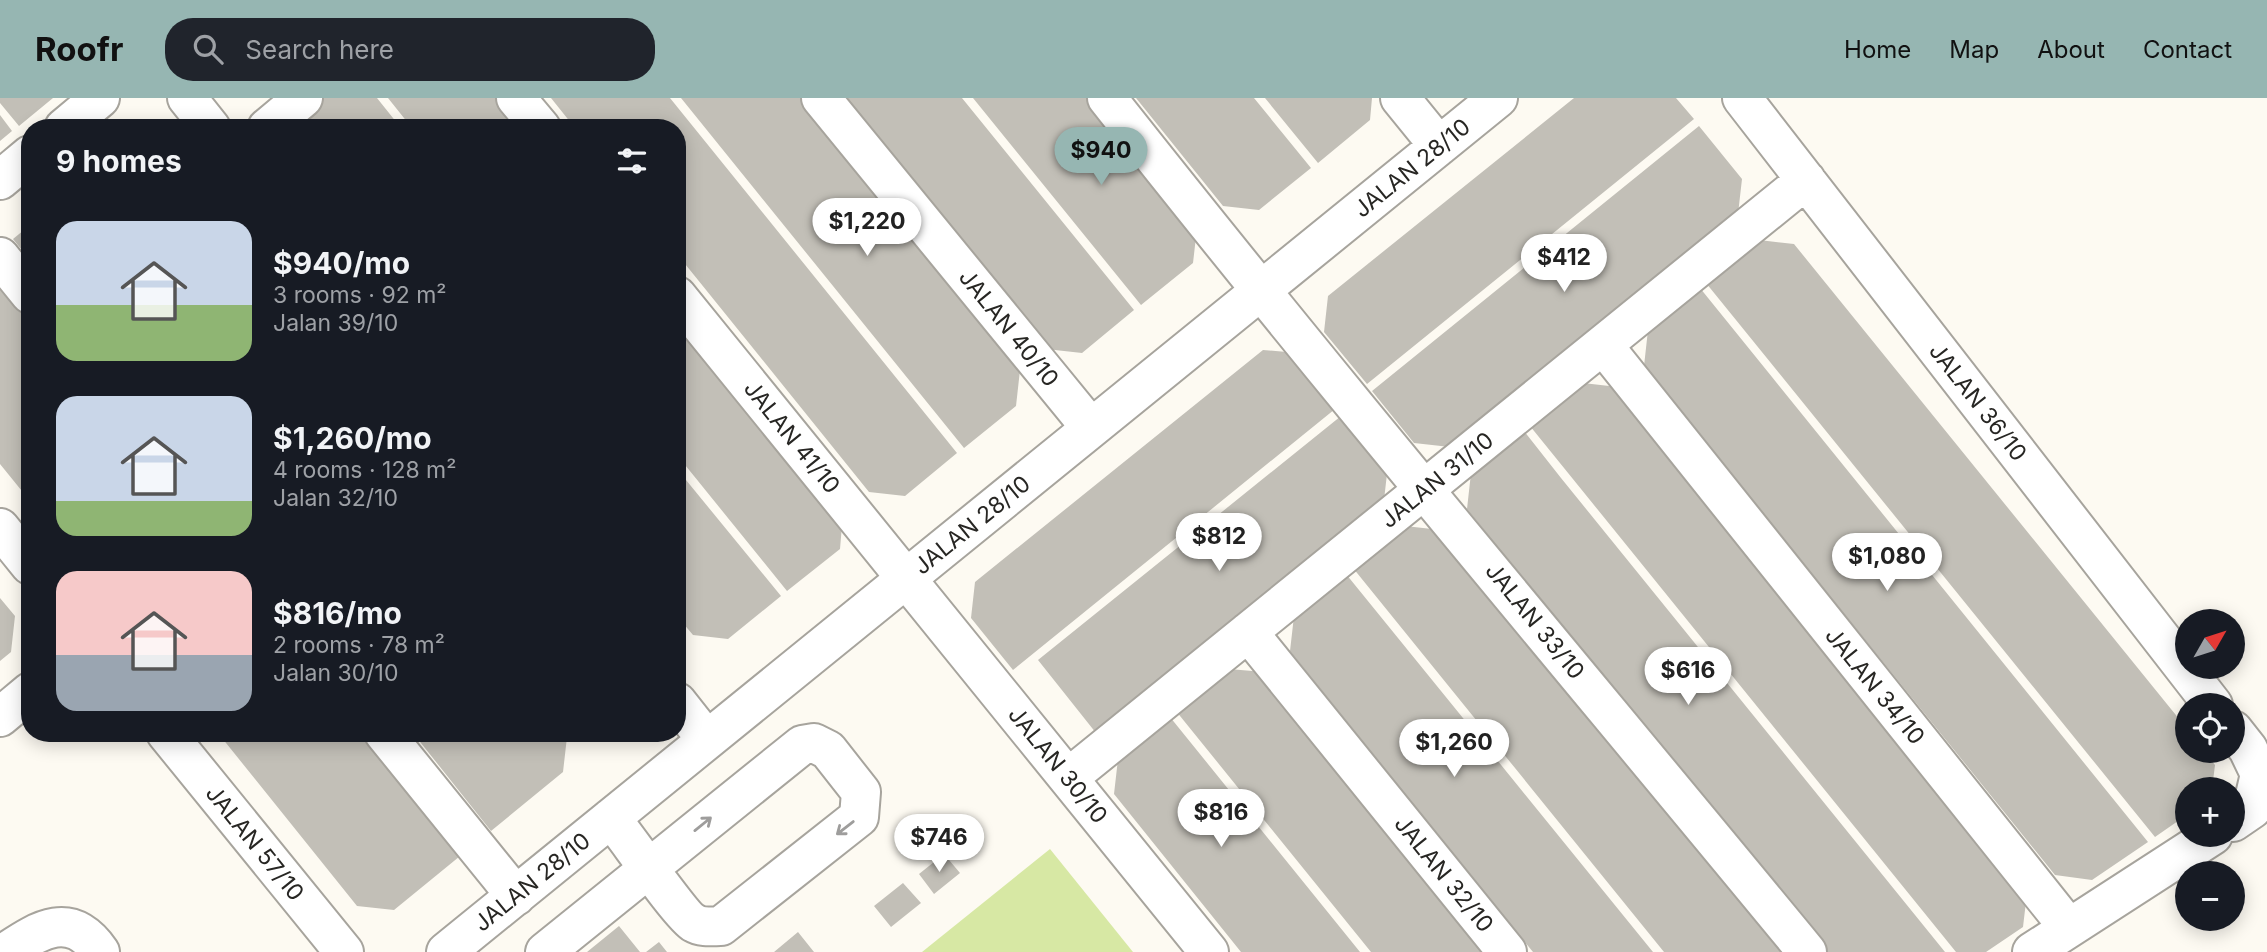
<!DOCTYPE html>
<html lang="en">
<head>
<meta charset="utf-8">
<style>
  :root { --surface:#171b24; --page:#20242c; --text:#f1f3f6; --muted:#9ea1a6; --accent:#96b6b2 }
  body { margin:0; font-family:Inter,sans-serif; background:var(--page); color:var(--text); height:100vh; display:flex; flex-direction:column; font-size:26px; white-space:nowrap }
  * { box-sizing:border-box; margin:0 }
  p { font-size:23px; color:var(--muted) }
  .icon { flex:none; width:38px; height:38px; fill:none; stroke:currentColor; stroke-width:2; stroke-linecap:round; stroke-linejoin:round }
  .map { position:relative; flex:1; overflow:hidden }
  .sheet { position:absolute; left:21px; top:21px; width:665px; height:623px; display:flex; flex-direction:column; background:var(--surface); border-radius:28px; box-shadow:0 4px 18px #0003 }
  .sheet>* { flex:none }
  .needle { width:46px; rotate:51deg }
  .buttons { position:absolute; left:2175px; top:511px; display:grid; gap:14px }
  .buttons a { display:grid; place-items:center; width:70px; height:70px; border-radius:50%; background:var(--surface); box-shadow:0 4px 18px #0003; font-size:35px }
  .price { position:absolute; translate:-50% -60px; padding:0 16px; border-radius:24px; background:#fff; color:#222; font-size:23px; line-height:46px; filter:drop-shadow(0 2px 4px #0008) }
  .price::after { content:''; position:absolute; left:50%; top:42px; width:21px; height:16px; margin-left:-10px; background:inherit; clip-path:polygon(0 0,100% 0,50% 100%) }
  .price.on { background:var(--accent); color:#111 }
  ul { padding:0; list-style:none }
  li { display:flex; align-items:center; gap:21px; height:175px; padding:0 35px }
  li span { display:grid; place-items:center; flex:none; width:196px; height:140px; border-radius:21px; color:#555 }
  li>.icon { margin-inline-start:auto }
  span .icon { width:84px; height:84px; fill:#fffc; stroke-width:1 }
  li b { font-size:30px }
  h2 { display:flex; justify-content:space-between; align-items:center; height:84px; padding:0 35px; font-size:30px }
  header { display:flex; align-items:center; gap:42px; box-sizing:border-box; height:98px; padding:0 35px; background:var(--accent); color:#111 }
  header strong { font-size:33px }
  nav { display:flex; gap:38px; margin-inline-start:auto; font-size:24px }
  .search { width:490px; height:63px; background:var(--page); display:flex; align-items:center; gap:18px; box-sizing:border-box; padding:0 24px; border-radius:28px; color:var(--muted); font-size:26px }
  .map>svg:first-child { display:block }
  .green { fill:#d7e8a4 }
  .building { fill:#c2bfb7 }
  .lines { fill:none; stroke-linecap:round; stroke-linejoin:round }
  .minor-casing { stroke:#a7a49d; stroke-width:42 }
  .minor { stroke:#fff; stroke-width:38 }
  .oneway { stroke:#9e9d9c }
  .labels { text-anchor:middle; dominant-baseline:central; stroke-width:7; stroke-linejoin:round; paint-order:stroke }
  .street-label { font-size:23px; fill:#272623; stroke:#fff }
</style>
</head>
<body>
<header>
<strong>Roofr</strong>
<div class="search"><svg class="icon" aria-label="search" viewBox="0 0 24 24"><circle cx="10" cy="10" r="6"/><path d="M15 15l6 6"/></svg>Search here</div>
<nav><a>Home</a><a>Map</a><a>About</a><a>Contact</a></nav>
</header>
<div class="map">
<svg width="2267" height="854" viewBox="0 0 2267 854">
  <rect width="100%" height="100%" fill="#fdfaf2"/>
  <path class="green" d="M1050,751l83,103h-211z"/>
  <path class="building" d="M0,0h53l-34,28 -19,-23z
    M318,0h59l24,30h-101l2,-16z
    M388,0h120l23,30h-119z
    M551,0h119l287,355 -52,43 -36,-4 -192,-238v-126h-102z
    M681,0h119l220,272 -4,36 -52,42z
    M843,0h119l172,212 -52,43 -36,-4z
    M973,0h119l105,130 -4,35 -52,42z
    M1136,0h118l57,70 -52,42 -36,-4z
    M1265,0h107l-2,22 -52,43z
    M1574,0h102l18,21 -327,265 -43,-52 4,-36z
    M0,17l12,16 -12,10z
    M1699,28l43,53 -4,35 -288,233 -36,-4 -42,-52z
    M30,127v35l-17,-21z
    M1759,142l35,4 394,486v21h16l11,14 -3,24h-24v25l-33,23 -449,-554z
    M0,179l30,36v188l-30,-37z
    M1700,190l72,89 376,465 -56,38 -37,-5 -411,-509 4,-36z
    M677,210l166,205 -3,36 -53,42 -110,-136z
    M1263,252l35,3 42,52 -327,265 -42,-52 4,-36z
    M1583,285l35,4 409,506 -4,34 -37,25h-30l-426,-526z
    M1346,314l42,53 -4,35 -288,233 -58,-73z
    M1524,333l37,47 384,474h-119l-359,-443 4,-36z
    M677,371l104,127 -53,43 -35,-4 -16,-19z
    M1405,428l36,4 341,422h-118l-311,-384z
    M1346,476l307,378h-120l-119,-147 -124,-154 4,-35z
    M0,500l15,18 -4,36 -11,9z
    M1229,571l35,3 226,280h-119l-195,-241z
    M1170,619l190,235h-119l-127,-158 4,-35z
    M218,635h151l96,119 -71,58 -37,-4z
    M413,635h151l3,4 -4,35 -72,59z
    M944,756l16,19 -26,21 -15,-20z
    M903,785l18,20 -30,24 -17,-21z
    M619,828l21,26h-53z
    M798,834l16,20h-40z
    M659,844l8,10h-21z"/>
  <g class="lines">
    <defs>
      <path id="minor" d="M187,0l24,30
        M516,0l25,30
        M821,0l270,330
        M1107,0c228,289 466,570 700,854
        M1400,0l39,48
        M1742,0l471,607
        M64,30l36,-30
        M267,30l36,-30
        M0,82l30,-25
        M0,159l30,37
        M677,198l532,656
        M1603,247l466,583
        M0,430l30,37
        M1248,534l259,320
        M677,604l30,38
        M0,619l30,-25
        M2233,632l15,19 12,25 -8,35 -19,13
        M166,635l178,219
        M384,635l132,163
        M1068,680l738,-598
        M6,854c34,-23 65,-42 94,0
        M446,854l1052,-854
        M545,854l257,-207 12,-2 14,7 33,42 -2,25 -138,109c-8,0 -19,2 -27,-3 -12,-6 -69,-88 -83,-105
        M2032,854l181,-117"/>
    </defs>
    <use href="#minor" class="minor-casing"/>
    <use href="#minor" class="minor"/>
  </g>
  <defs><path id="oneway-shaft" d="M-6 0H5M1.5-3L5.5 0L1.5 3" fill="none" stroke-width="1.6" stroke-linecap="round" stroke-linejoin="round" transform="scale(1.75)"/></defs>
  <g class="oneway">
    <use href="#oneway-shaft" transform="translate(703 726) rotate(-39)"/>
    <use href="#oneway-shaft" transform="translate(845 730) rotate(142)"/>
  </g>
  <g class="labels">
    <g class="street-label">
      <text transform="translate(1412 70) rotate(-39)">JALAN 28/10</text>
      <text transform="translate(1009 230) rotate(51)">JALAN 40/10</text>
      <text transform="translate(1978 304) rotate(52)">JALAN 36/10</text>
      <text transform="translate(792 339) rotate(51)">JALAN 41/10</text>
      <text transform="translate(1437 382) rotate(-39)">JALAN 31/10</text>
      <text transform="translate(972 427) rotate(-39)">JALAN 28/10</text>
      <text transform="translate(1535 523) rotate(51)">JALAN 33/10</text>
      <text transform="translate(1875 588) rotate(51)">JALAN 34/10</text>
      <text transform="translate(1058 667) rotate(51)">JALAN 30/10</text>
      <text transform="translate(255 745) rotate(51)">JALAN 57/10</text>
      <text transform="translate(1444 776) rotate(51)">JALAN 32/10</text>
      <text transform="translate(532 784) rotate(-39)">JALAN 28/10</text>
    </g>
  </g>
</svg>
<div class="buttons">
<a><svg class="needle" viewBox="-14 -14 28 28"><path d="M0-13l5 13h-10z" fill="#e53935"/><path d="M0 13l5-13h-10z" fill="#9ea1a6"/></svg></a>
<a><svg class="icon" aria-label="locate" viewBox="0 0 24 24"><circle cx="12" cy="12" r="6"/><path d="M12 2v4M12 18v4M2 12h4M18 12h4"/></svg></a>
<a>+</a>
<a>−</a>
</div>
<b class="price on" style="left:1101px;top:89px">$940</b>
<b class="price" style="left:867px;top:160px">$1,220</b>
<b class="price" style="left:1564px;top:196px">$412</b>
<b class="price" style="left:1219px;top:475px">$812</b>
<b class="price" style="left:1887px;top:495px">$1,080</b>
<b class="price" style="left:1688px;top:609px">$616</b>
<b class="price" style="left:1454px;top:681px">$1,260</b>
<b class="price" style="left:1221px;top:751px">$816</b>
<b class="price" style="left:939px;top:776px">$746</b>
<section class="sheet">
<h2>9 homes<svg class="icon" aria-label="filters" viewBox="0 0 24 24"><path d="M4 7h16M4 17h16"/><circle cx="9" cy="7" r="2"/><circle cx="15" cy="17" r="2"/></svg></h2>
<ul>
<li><span style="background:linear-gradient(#c9d6e8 60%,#8fb573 0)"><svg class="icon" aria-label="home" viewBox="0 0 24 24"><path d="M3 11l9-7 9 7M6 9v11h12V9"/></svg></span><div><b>$940/mo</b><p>3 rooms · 92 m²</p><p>Jalan 39/10</p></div></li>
<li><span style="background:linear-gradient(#c9d6e8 75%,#8fb573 0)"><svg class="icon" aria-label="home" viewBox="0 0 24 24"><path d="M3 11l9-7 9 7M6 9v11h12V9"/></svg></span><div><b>$1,260/mo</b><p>4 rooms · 128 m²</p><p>Jalan 32/10</p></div></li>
<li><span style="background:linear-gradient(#f6c9c9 60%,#9aa5b1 0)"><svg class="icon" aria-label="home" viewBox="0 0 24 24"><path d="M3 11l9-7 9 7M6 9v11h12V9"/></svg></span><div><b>$816/mo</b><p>2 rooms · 78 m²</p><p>Jalan 30/10</p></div></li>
</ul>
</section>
</div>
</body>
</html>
